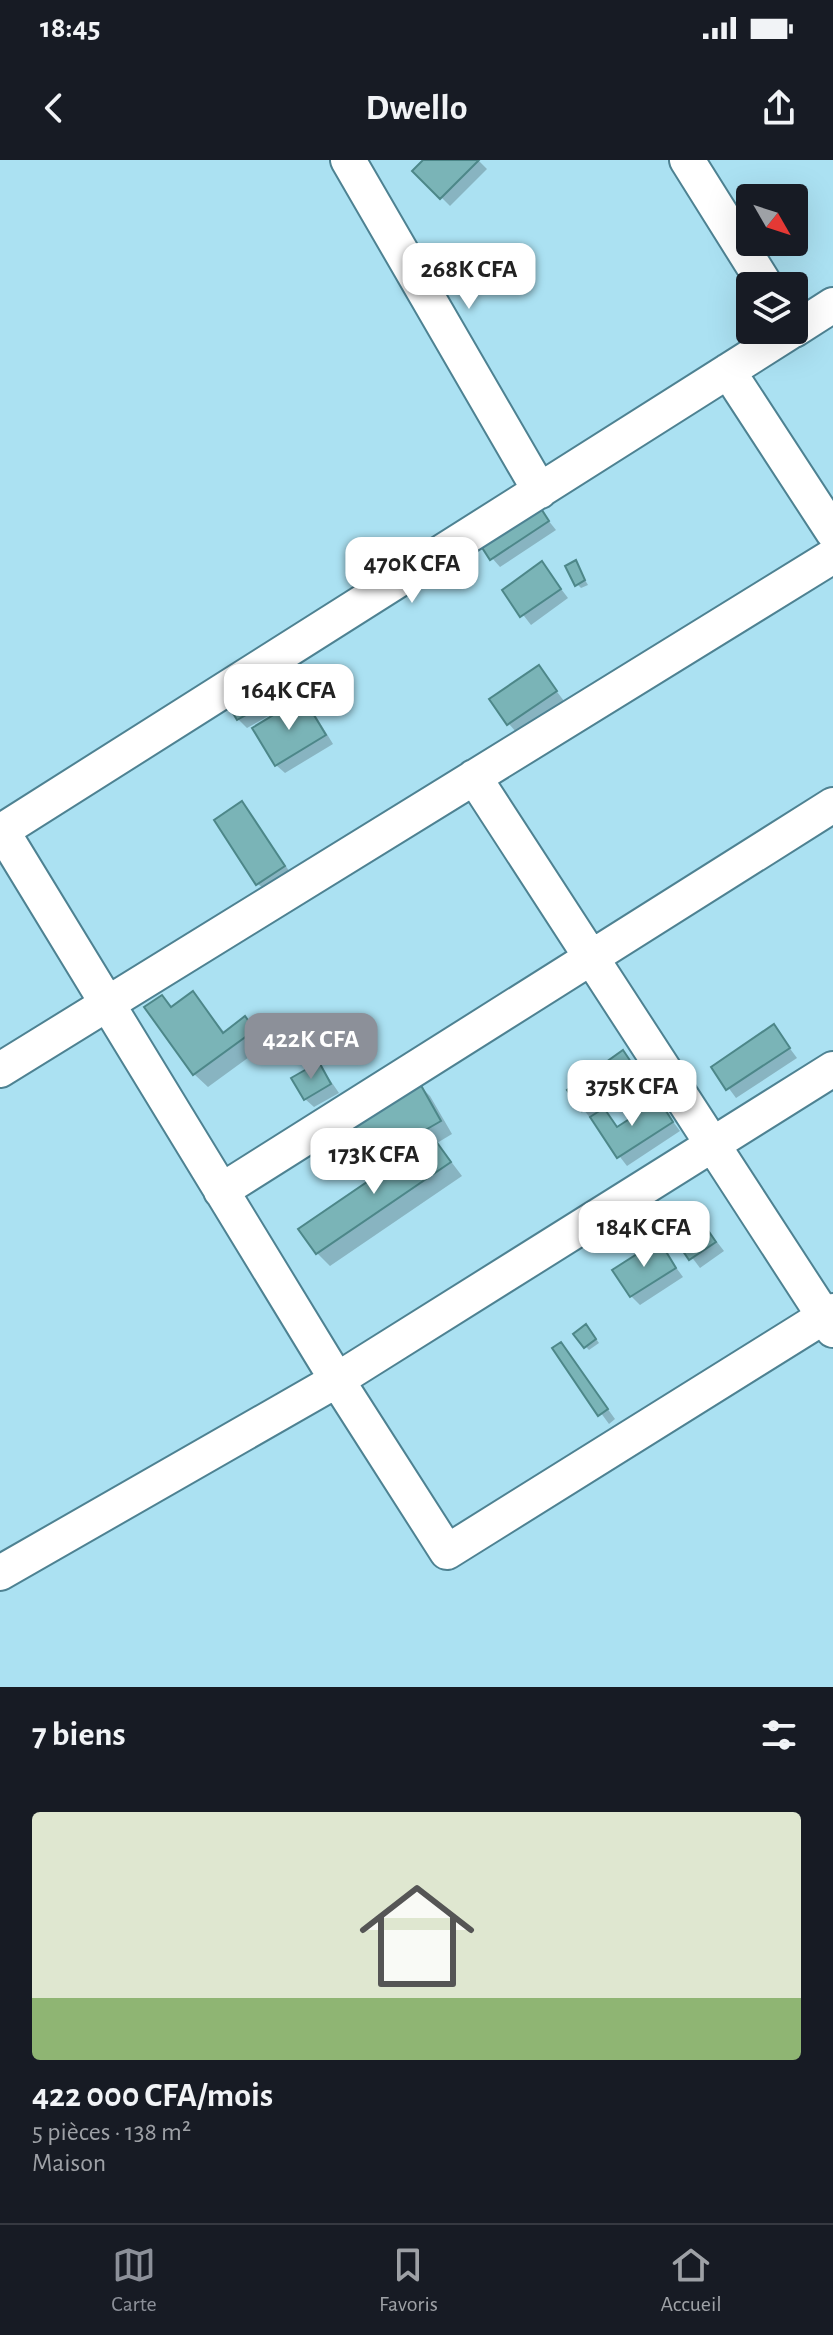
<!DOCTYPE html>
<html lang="fr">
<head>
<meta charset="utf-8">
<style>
  :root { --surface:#171b24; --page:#20242c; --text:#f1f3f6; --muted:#9ea1a6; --line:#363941; --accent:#8c9099 }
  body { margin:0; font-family:"Alegreya Sans",sans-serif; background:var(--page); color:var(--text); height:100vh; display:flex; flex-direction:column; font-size:30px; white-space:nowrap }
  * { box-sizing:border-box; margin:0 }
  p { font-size:26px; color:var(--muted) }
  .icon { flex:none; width:44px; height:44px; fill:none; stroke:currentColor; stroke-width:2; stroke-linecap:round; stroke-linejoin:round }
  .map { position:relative; height:1527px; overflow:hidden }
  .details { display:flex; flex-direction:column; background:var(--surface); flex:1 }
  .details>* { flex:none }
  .needle { width:52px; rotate:129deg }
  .tools { position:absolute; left:736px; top:24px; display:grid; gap:16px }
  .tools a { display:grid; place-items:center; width:72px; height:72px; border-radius:8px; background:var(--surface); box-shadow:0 8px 32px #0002; font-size:40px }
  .price { position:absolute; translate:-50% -68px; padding:0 18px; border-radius:16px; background:#fff; color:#222; font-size:26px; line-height:52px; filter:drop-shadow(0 2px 4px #0008) }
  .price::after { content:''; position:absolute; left:50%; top:48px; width:24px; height:18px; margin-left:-12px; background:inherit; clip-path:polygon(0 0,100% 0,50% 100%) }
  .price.selected { background:var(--accent); color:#fff }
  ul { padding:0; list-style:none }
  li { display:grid; align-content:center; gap:16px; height:424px; padding:0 32px }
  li+li { border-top:2px solid var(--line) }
  li span { display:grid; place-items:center; height:248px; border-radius:8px; color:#555 }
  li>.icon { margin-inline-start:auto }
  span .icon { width:144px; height:144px; fill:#fffc; stroke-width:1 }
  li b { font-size:34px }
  h2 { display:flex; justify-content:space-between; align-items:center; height:96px; padding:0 32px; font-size:34px }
  .status { display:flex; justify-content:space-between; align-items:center; height:56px; padding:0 40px; background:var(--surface); direction:ltr }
  .status svg { height:22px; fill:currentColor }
  header { display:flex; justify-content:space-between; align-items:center; height:104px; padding:0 32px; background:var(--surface); font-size:36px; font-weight:600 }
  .dock { display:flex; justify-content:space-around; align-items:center; height:112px; border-top:2px solid var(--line); background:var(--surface); font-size:22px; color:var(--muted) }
  .dock a { display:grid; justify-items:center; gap:4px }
  .dock .selected { color:var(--accent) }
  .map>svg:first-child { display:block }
  .shadow { fill:#0003 }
  .building { fill:#7ab4b7; stroke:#4d8789; stroke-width:2 }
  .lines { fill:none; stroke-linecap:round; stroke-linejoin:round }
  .minor-casing { stroke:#4e8292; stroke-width:38 }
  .minor { stroke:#fff; stroke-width:34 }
</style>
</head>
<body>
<div class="status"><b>18:45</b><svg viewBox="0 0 49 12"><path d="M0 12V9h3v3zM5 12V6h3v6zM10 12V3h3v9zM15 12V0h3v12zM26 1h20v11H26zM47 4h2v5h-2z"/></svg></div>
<header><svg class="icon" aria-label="back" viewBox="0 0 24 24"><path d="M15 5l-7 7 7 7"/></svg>Dwello<svg class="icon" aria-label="share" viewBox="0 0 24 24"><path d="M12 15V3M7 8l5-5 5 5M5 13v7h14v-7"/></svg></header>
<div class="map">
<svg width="833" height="1527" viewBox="0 0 833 1527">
  <rect width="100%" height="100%" fill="#abe1f2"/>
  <path class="shadow" d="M426,0h52l9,9 -37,37 -35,-35z
    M540,350l16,20 -56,37 -8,-9z
    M575,403l13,22 -7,3 -4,-4z
    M542,404l26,34 -37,27 -27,-35z
    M539,508l25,33 -47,32 -8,-9z
    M280,511l21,30 10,7 22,36 -48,29 -9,-8 5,-56 -34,19 -9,-9z
    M242,644l50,71 -25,17 -9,-8z
    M193,834l32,39 20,-15 22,26 -59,43 -14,-13 -32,-77 11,11z
    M774,867l23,31 -61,40 -23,-31z
    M623,893l22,28 -41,29 15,19 40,-26 21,28 -53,35 -43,-56z
    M319,904l20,29 -25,14 -9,-8z
    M417,923l13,13 22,38 -15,9 25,33 -132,90 -13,-13 63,-77 -13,-13z
    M690,1047l34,44 -24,17 -33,-44z
    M658,1083l25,34 -43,28 -9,-9z
    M590,1170l9,13 -10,7 -4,-4z
    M561,1184l54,75 -6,5 -55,-75z"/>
  <path class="building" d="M423,0h56l-39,39 -28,-28z
    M540,347l9,14 -59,39 -9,-14z
    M576,400l9,20 -10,6 -10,-20z
    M542,401l19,28 -41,28 -18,-27z
    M539,505l18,26 -50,34 -18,-26z
    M281,508l11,21 -55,31 -12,-20z
    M303,537l23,38 -51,31 -23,-38z
    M242,641l43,65 -29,19 -42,-65z
    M193,831l30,42 22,-17 10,14 -62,45 -49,-68 18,-12 9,12z
    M774,864l16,24 -64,42 -15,-23z
    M623,890l14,21 -55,40 -15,-21z
    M319,902l12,22 -27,16 -13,-22z
    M418,920l23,41 -75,43 -24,-40z
    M659,940l14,22 -56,36 -27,-41 14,-9 13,19z
    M433,977l18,25 -135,92 -18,-25z
    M690,1044l26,38 -27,18 -25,-37z
    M659,1080l17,28 -46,29 -18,-27z
    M586,1164l10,15 -12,9 -11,-14z
    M561,1182l47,67 -10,7 -46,-68z"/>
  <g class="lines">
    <defs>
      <path id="minor" d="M348,0l192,331
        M687,0l79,126
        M794,170l39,-25
        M728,211l105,161
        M474,617l359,553
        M2,671l335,549 110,172 386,-241
        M0,672l793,-502
        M0,910l833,-514
        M221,1031l612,-386
        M0,1413l337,-193 496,-311"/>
    </defs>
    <use href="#minor" class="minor-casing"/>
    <use href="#minor" class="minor"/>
  </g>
</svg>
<div class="tools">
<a><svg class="needle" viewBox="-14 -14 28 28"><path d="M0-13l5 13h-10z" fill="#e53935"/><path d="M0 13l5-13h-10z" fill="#9ea1a6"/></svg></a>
<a><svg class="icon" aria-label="layers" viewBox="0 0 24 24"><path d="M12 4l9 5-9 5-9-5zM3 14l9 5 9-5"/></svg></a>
</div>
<b class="price" style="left:469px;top:151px">268K CFA</b>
<b class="price" style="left:412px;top:445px">470K CFA</b>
<b class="price" style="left:289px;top:572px">164K CFA</b>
<b class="price selected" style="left:311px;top:921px">422K CFA</b>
<b class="price" style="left:632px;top:968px">375K CFA</b>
<b class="price" style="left:374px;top:1036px">173K CFA</b>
<b class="price" style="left:644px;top:1109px">184K CFA</b>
</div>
<section class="details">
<h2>7 biens<svg class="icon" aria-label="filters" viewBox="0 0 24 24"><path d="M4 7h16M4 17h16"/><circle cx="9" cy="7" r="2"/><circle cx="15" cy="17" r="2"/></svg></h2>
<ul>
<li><span style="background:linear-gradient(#dfe7d0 75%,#8fb573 0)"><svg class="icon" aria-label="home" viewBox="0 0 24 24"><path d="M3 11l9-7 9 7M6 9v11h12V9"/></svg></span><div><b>422 000 CFA/mois</b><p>5 pièces · 138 m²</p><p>Maison</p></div></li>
</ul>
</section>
<nav class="dock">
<a class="selected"><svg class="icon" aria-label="map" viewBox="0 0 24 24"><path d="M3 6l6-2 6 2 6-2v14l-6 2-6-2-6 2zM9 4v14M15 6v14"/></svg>Carte</a>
<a><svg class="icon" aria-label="saved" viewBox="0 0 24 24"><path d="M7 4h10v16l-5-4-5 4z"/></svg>Favoris</a>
<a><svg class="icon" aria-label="home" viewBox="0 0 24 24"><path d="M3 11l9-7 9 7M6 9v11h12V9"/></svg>Accueil</a>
</nav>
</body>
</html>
